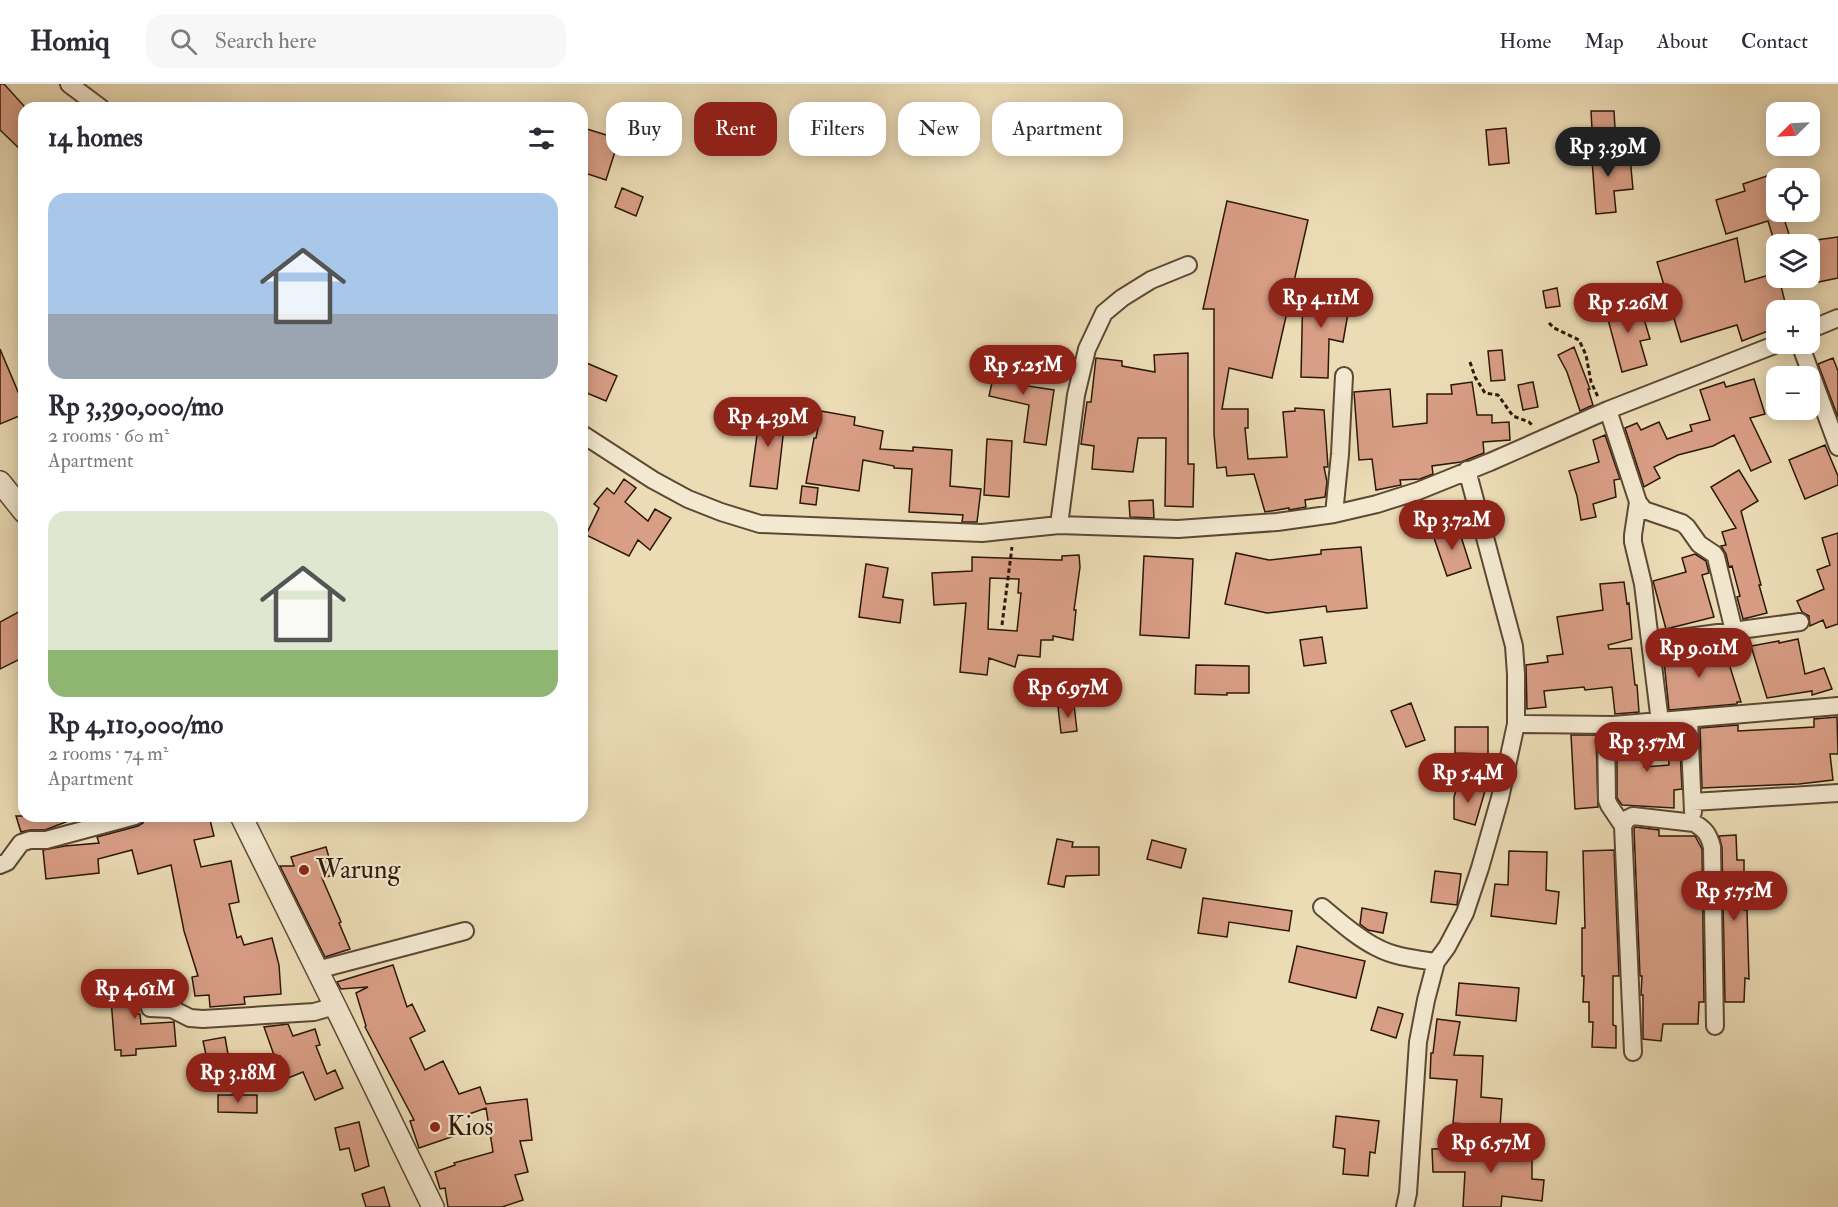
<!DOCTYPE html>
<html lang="en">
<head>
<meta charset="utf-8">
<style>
  :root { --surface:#fff; --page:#f7f7f7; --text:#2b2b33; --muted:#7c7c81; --line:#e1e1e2; --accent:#8f2418 }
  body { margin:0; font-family:"IM FELL Double Pica",serif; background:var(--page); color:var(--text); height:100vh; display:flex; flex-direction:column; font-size:22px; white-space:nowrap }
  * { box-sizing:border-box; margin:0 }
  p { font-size:20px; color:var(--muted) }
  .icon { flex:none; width:33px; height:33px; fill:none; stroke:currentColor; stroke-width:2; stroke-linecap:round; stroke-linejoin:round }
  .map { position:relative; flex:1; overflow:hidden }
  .details { position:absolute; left:18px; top:18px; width:570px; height:720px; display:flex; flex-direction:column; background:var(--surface); border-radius:18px; box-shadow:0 3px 15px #0003 }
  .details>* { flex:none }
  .hud { position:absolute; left:606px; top:18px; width:570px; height:54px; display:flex; gap:12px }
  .needle { width:39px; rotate:246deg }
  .controls { position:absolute; left:1766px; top:18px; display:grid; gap:12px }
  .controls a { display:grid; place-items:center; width:54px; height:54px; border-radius:12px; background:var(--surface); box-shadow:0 3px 15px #0003; font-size:30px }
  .price { position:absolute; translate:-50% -51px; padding:0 14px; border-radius:21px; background:var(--accent); color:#fff; font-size:20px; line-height:39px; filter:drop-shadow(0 2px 3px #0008) }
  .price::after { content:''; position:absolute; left:50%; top:36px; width:18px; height:14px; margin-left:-9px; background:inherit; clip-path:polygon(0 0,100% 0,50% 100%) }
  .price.on { background:#222; color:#fff }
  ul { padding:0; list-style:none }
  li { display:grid; align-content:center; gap:12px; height:318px; padding:0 30px }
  li span { display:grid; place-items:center; height:186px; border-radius:18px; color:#555 }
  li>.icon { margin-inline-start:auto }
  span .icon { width:108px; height:108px; fill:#fffc; stroke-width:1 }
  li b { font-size:26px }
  h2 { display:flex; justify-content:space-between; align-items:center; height:72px; padding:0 30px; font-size:26px }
  .chip { padding:0 21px; border-radius:18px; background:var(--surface); box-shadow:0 3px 15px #0003; font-size:21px; line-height:54px }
  .chip.on { background:var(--accent); color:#fff }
  header { display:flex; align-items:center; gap:36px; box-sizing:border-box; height:84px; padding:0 30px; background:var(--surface); border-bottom:2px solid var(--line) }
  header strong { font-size:28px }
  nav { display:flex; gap:33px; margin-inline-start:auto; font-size:21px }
  .search { width:420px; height:54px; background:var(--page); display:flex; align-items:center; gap:15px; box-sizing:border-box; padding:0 21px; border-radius:18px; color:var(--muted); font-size:22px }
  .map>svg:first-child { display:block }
  .building { fill:#d99e86; stroke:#2c1808; stroke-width:1.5; fill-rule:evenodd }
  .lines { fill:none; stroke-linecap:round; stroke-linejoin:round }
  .minor-casing { stroke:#5c4934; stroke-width:20 }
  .tertiary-casing { stroke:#5c4934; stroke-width:24 }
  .path { stroke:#2c1808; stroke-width:3; stroke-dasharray:4.5 3; stroke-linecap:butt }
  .minor { stroke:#f3e8d0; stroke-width:16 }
  .tertiary { stroke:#f3e8d0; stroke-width:21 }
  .poi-dot { fill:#8f2418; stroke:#f3e8d0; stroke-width:2 }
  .labels { text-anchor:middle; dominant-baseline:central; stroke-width:4.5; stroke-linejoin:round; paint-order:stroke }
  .poi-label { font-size:26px; fill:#2c1808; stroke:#f3e8d0; text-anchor:start }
</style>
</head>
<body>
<header>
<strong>Homiq</strong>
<div class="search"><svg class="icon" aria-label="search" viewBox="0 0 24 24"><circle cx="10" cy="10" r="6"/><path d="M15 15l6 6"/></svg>Search here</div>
<nav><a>Home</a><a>Map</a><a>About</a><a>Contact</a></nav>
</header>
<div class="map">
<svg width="1838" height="1123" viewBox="0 0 1838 1123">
  <rect width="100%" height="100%" fill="#ecdcb6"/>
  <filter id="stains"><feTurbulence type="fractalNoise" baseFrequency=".00333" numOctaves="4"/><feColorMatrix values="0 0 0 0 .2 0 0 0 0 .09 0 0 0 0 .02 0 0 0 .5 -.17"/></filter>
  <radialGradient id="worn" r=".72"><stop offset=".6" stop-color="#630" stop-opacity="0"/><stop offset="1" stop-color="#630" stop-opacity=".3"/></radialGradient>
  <path class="building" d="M0,0h4l20,22v47l-24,-23z
    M1591,27h23l1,17 -23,1z
    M1506,44l3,35 -20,2 -3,-35z
    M587,45l32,10 -13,41 -24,-8v-26z
    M1588,58l13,2 -1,16 30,-3 3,32 -19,2 2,21 -20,2 -4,-54h2l-8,-1z
    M1770,91l6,18v19h6l10,32h-17l-7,-23 -42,13 -10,-34 29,-9 -2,-7z
    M622,104l21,9 -7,19 -21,-9z
    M1227,117l81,19 -36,158 -43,-10 -7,41h26v19h-3l3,31 39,-2 -4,-45 12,-1v-3l29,2 4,57h-4l3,15 -2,15 -20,3 1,7 -17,3v-2l-24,4 -11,-38 -27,2 -1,-9 -9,1 -3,-34v-125h-11z
    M1838,153v41l-29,6v-43z
    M1737,154l8,44 31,-9v5h3l8,32h-11v18l-34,13 -5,-16 -56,17 -24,-80z
    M1303,203l48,9 -8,46 -14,-3 -1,39 -27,-1z
    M1557,204l3,18 -14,2 -3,-17z
    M1638,215l12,40 -10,2 7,24 -25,7 -17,-64z
    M1574,263l16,42h-2l5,16 -13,6 -13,-39 -9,-17z
    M0,265l24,57v8l-24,10z
    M1502,266l3,30 -14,1 -3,-30z
    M999,267l29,7 -7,27 33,5 -8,55 -22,-3 5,-37 -40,-9z
    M1188,269v111h6l-1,43 -28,-1 1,-68h-28l-5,34 -41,-3 2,-23 -13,-2 6,-42h4l5,-44 26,3v5l33,6 -1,-17z
    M1833,274l5,13v46l-20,-53z
    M582,277l35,15 -11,25 -24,-10z
    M1754,295l11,35 -15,4 21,44 -20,9 -17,-36 -21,11 -35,9 -24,12 6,11 -16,9 -19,-59 12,-5 4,7 18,-8 8,17 25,-8 -2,-6 20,-5 -10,-30 24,-8 2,5z
    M1472,298l5,33h15v8l17,-1 1,18 -27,2 1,11 -23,9 -29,4 1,8 -13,5 -20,1 1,5 -25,5 -4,-31 -13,1 -5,-68 36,-3 3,38 34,-4v-29h25l-1,-9z
    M1533,298l5,25 -15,3 -5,-25z
    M761,322l25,4 -9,79 -27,-3z
    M821,327l34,6 -1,8 29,6 -3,18 33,2v-4l39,3 -2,36 31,3 -4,33h-15l1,-7 -54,-3 3,-43 -18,-1v-2l-31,-6 -4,31 -53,-8 8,-45h2z
    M1605,351l15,44 -6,1 2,17 -23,7 3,13 -15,3 -4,-24 -8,-25 30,-9 -6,-22z
    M987,355l25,2 -3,56 -25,-2z
    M1825,361l13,31v9l-33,14 -16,-39z
    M1739,386l19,31 -17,10 20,74h-2l8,28 -24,6 -6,-22 3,-1 -8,-30 -3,1 -3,-13 -5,-8 5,-1 -4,-13 14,-4 -25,-41z
    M624,395l12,9 -11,14 23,19 7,-12 16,9 -21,32 -12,-10 -9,16 -43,-21 13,-27 -5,-4 13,-16 7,6z
    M802,402l16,2 -2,17 -16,-2z
    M1153,416l1,18 -24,-1 -1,-16z
    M1458,443l13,41 -24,8 -14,-41z
    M1838,449v91l-12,4 -3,-8 -13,6 -1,-10 -7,-4 -5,-11 27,-12 -7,-19 13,-5 -8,-27z
    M1361,463l6,61 -40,4 -1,-6 -59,7 -42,-9 11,-51 33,7 52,-6v-4z
    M1695,470l11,7 3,12 -7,2 12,42 -48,12 -13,-48 33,-9 -4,-14z
    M1079,471l1,12 -6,43h2l-3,30 -20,-4v4h-12l-1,17 -22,-2 -3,12 -26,-9 -2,17 -27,-3 6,-69 -32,2 -2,-32 40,-2v-14l86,3h4v-4zM990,494l29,1 -1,14h3l-4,38 -29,-2z
    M1144,472l49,3 -4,79 -49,-3z
    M866,480l22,4 -5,29 20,3 -3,23 -41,-6z
    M1624,498l3,22 2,-1 3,36 -24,6 1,4 22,-1 4,37h2l2,27 -24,2 -3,-27 -27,3 -1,-3 -40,4 2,16 -19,2 -1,-44 22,-3 -1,-6 16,-2 -6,-37 46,-7 -3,-26z
    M24,525v48l-24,12v-47z
    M1322,553l4,26 -22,3 -4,-26z
    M1798,555l7,35 19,-6 8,21 -20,6v-4l-45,7 -16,-52 28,-5v2z
    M1686,564h34v5l5,-2 16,51h-4v2l-68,6 -6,-59z
    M1196,581l53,1v27h-22v2l-32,-1z
    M1411,619l14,37 -19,7 -15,-36z
    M1074,621l3,26 -16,2 -3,-26z
    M1837,633l1,37h-8l3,26 -34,4 -97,4 -2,-60 38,-3v6l76,-4v-8z
    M1455,643h33v27l-33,-1z
    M1679,646l3,59 -8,1v18l-52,-3 -5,-7v-63l24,-2 3,34 25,-2 -2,-34z
    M1571,651h25l2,72 -23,2z
    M1458,699l27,8 -10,34 -21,-6v-22z
    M16,732h54l1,4 -26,10h-15l-9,2z
    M145,732h64l5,20 -20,4 7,27 30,-6 8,41 -10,2 8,34 4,-2 3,9 28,-7 7,27 2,29 -37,3 1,7 -35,3 -1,-12 -14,1 -3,-19 6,-1 -14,-45 -13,-66 -33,9 -6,-24 -34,9 1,14 -53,6 -3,-29 22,-4 34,-3 -2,-6 41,-11 5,-3z
    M1635,743l24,3v6h36l7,13 2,153h-5l-1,22h-35l-2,17 -18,-2v-44h-2l1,-19h-2l-6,-147z
    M1736,751l1,25h7v50h3l2,69 -4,-1 -1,24h-19l-3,-155 -3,-11z
    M1057,755l16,3 -1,5h27v28l-33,1 -2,11 -16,-3z
    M1152,756l34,9 -5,19 -34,-9z
    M326,763l8,28 -12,3 19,44 -2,1 11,26 -25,8 -45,-91h14l-3,-9z
    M1614,766l5,126h-6v49l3,1v22l-24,-1 1,-25h-4v-20h-6l1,-26h-2v-48h3l-2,-77z
    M1509,767l38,1 -1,38 13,2 -3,32 -65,-8 4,-32 13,1z
    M1435,787l26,3 -4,31 -26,-3z
    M1203,814l89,13 -3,20 -60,-9 -2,15 -29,-4z
    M1362,824l25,5 -4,20 -15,-3 -8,-6z
    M1297,862l68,15 -9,37 -67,-16z
    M393,881l14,42 5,-3 13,27 -15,7 15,32 18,-9 16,33 21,-7 6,17 41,-5 5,41 -12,1 8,31 -13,3 8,25 -21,7h-54l-3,-19 -5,1 -5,-17 20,-7 -1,-2 39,-11 -7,-44 -31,11 5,15 -41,14 -9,-27 4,-1 -49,-93 1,-1 -10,-33 12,-6 -27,2 -4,-7z
    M109,890h26l1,40h4l1,10 33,-2 2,24 -40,3v6l-15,1v-6h-6z
    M1459,899l60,5 -3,33 -60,-6z
    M1378,923l25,7 -7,24 -25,-8z
    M1437,935l23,3 -6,33 29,1 -2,41 21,2 -2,28 -47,-4 4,-43 -27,-2 1,-25h2z
    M288,940l5,12 22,-7 5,16 -4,1 11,28 8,-4 8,18 -28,12 -12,-28 -15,6 -8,-22 -5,2 -11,-31z
    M225,953l4,23 -21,4 -5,-23z
    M218,1011h39v18l-39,-1z
    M1336,1032l43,5 -4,32 -5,-1 -2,24 -25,-2 2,-25 -12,-2z
    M359,1038l10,44 -14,5 -6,-23 -9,2 -5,-22z
    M1532,1062v33l12,1 -2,21 -40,-5 -1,11h-38l2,-35h-32l-1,-23z
    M384,1103l6,20h-24l-4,-13z"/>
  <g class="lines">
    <defs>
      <path id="minor" d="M69,0l32,24
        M1809,246l29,-12
        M1800,260l38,103
        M1608,326l30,92 -5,33v7l10,42 17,138
        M582,350l71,46 35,19 33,13 39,12 222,9 77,-8 119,4 99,-7 57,-8 43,-10 41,-13 72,-29 118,-52 169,-66
        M1638,418l6,8 38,13 5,4 12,17 15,10 2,3 18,74
        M1334,430l6,-60 4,-78
        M1059,441l17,-130 11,-46 17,-36 18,-15 29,-18 37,-15
        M1651,558l149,-20
        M1689,636l4,92
        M1516,640l97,1 225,-19
        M1606,641l1,75 2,5 14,21
        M1693,718l145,-9
        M0,781l7,-3 14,-19 9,-3h16l89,-24
        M1322,823c17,14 34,30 54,40 18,10 40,12 60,15
        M317,886l148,-39
        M150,924l22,1 18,9 13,1 111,-7 21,-6
        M1633,968l-10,-226 4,-7 6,-3 61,7c11,6 15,12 18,24l3,179
        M1405,1123l3,-14 10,-151 8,-42 10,-38 11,-15 18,-34 15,-45 20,-70 16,-74v-50l-2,-28 -47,-176"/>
      <path id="tertiary" d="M0,398l24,30
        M241,732l94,190 98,201"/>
    </defs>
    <use href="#minor" class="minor-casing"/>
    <use href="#tertiary" class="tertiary-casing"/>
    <path class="path" d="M1549,239l5,5 25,12 7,15 5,27 7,15
      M1470,278l5,15 10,16 13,2 15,21 16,6 4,4
      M1002,541l10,-78"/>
    <use href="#minor" class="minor"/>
    <use href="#tertiary" class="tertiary"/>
  </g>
  <g class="poi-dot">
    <circle cx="304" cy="786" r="6"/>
    <circle cx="435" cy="1043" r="6"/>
  </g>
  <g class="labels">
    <g class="poi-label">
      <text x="316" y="786">Warung</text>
      <text x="447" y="1043">Kios</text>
    </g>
  </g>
  <rect width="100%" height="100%" filter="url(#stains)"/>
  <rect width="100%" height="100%" fill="url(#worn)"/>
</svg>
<div class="controls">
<a><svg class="needle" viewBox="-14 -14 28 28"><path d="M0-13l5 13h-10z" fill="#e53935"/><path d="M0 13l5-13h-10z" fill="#7c7c81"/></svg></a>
<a><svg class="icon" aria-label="locate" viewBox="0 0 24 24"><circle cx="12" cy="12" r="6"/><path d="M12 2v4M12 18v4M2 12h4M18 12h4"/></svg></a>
<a><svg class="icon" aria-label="layers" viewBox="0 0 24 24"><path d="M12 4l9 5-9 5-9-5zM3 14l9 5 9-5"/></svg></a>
<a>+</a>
<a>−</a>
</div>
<b class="price on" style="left:1608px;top:94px">Rp 3.39M</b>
<b class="price" style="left:1321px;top:245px">Rp 4.11M</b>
<b class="price" style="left:1628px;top:250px">Rp 5.26M</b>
<b class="price" style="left:1023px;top:312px">Rp 5.25M</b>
<b class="price" style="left:768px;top:364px">Rp 4.39M</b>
<b class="price" style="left:1452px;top:467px">Rp 3.72M</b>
<b class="price" style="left:1699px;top:595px">Rp 9.01M</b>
<b class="price" style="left:1068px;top:635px">Rp 6.97M</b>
<b class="price" style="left:1647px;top:689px">Rp 3.57M</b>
<b class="price" style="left:1468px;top:720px">Rp 5.4M</b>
<b class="price" style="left:1734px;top:838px">Rp 5.75M</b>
<b class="price" style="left:135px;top:936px">Rp 4.61M</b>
<b class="price" style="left:238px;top:1020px">Rp 3.18M</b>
<b class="price" style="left:1491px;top:1090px">Rp 6.57M</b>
<div class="hud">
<a class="chip">Buy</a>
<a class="chip on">Rent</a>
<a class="chip">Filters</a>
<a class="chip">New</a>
<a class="chip">Apartment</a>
</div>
<section class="details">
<h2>14 homes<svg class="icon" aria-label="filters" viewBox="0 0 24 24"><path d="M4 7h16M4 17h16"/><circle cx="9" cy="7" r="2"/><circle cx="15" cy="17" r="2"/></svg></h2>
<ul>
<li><span style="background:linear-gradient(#a9c7e8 65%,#9aa5b1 0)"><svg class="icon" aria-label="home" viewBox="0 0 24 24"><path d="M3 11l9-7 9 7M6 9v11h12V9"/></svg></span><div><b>Rp 3,390,000/mo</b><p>2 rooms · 60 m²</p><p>Apartment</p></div></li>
<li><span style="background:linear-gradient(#dfe7d0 75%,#8fb573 0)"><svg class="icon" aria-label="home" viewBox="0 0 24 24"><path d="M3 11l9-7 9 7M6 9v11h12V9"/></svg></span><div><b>Rp 4,110,000/mo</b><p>2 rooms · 74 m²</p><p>Apartment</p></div></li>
</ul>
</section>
</div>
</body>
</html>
